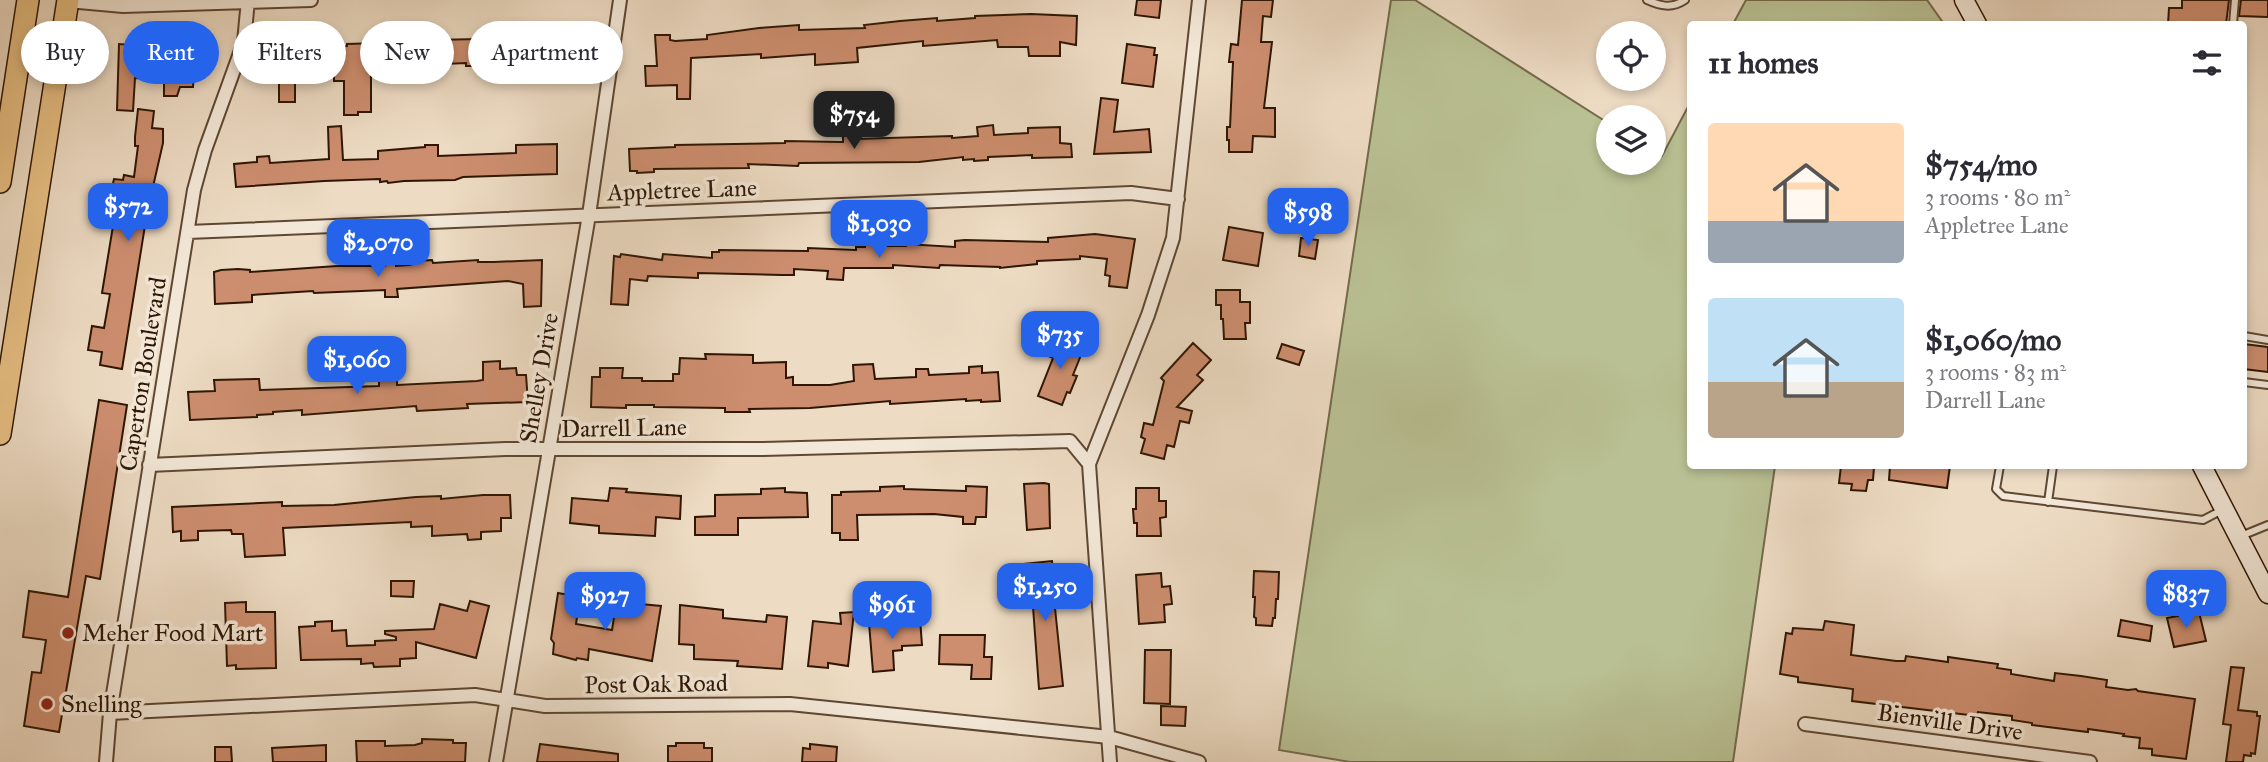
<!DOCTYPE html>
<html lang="en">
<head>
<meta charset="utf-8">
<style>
  :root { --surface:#fff; --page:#f7f7f7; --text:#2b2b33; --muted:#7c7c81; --accent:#2563eb }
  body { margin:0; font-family:"IM FELL Great Primer",serif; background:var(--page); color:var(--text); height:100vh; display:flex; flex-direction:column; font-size:26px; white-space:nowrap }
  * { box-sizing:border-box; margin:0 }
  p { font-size:23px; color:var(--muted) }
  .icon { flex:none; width:38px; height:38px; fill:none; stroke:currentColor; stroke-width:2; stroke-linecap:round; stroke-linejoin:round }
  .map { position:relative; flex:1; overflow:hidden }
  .panel { position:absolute; left:1687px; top:21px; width:560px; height:448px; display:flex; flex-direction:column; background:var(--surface); border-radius:7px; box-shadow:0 4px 10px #0003 }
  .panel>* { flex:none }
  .hud { position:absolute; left:21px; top:21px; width:665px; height:63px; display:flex; gap:14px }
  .fabs { position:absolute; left:1596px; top:21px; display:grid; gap:14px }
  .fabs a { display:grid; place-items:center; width:70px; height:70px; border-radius:50%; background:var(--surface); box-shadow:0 4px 10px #0003; font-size:35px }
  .price { position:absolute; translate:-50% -60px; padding:0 16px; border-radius:14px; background:var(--accent); color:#fff; font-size:23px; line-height:46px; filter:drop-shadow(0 2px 4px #0008) }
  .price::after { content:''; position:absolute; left:50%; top:42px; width:21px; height:16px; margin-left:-10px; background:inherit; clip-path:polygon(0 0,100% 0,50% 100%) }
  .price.current { background:#222; color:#fff }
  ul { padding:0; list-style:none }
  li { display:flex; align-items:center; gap:21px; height:175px; padding:0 21px }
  li span { display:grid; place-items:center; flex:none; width:196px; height:140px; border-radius:7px; color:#555 }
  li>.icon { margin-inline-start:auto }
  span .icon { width:84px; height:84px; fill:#fffc; stroke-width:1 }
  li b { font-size:30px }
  h2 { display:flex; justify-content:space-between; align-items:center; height:84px; padding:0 21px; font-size:30px }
  .tag { padding:0 24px; border-radius:32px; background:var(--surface); box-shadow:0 4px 10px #0003; font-size:24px; line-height:63px }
  .tag.current { background:var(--accent); color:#fff }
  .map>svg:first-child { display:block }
  .green { fill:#b9c093; stroke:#746b4b; stroke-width:2 }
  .building { fill:#cd8e6f; stroke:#2f1603; stroke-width:2 }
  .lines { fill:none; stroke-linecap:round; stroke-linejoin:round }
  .service-casing { stroke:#5e4733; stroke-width:10 }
  .minor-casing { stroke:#5e4733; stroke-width:16 }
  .secondary-casing { stroke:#2f1603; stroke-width:21 }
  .trunk-casing { stroke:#2f1603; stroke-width:24 }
  .service { stroke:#f3e8d8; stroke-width:6 }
  .minor { stroke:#f3e8d8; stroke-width:12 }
  .secondary { stroke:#f3e8d8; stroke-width:18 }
  .trunk { stroke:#e6be82; stroke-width:21 }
  .poi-dot { fill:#8f2418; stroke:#f3e8d8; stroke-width:2.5 }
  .labels { text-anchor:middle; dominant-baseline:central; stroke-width:7; stroke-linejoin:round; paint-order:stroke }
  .street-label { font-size:24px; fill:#2f1603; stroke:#f3e8d8 }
  .poi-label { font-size:24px; fill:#2f1603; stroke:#f3e8d8; text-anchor:start }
</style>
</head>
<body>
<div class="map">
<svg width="2268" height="762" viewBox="0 0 2268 762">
  <rect width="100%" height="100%" fill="#eddbc3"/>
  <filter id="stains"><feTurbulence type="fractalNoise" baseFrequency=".00286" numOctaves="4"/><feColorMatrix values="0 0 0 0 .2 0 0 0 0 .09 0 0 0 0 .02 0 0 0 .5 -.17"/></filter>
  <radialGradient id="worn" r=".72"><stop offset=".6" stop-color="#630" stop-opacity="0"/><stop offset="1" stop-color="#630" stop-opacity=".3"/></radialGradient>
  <path class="green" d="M1391,0h24l193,123v40h46v-11l8,4 28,-53v363h85l-42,296h-383l-71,-12z
    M1746,0h181l17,24h-211z"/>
  <path class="building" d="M1137,0h24l-2,18 -24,-3z
    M1242,0h31l-2,17 -8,-1 -2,26h11l-8,66h11v29l-22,-1 -1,16h-23v-12h-2v-13h3l3,-65h-4l2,-18 7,1z
    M2182,0h47l-3,24h-58l1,-16h13z
    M2241,0h27v17l-29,-1z
    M1031,14l46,2 -1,29 -16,-3v14h-31l-1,-9h-30l-1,-7 -74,6v-5l-66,7 1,14 -43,3v-11l-54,4v-4l-70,4 -1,41h-13v-14l-31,1 -1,-20h12l-2,-31h15v5l5,1 32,-2v-4l52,-7 40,-3v5l66,-2 -1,-3 36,-4 37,-3v3l38,-3v-2z
    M149,29l13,2 -1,16 39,3 -2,22 -4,-1 -1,16h-13l-3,9h-13v-16l-29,-2 -2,33 -16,-1 2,-66 28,2z
    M478,39v3h59v-2h43v22l-52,1v4h-10v9l-12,-1 -1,-9h-39v-3l-67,3 -1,-18 36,-1v-7z
    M272,41l28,1v4l18,1 29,-1v-2l31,-1v28h-7v41h-13v3h-14v-34h-10v-12h-35v12h-4v21h-16v-32h-7z
    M1127,44l28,4 -1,7h3l-4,32 -31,-4z
    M1101,98l17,2 -4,32 35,-3 2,23 -57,2z
    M138,109l16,2 -2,17 11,1v14l-16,70 -25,156 -22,-4 2,-13 -14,-2 4,-24 12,2 6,-34 -8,-1 11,-67h2l6,-32 -10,-2 3,-13 9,1 1,-5 10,2 4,-31h-3v-9z
    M993,125l1,10 34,-2v-5l32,-1v16l11,1 1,13 -40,1v-3l-44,2v3l-14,1v-2l-11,1v-3l-44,5 -120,1 -1,3 -50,-2 1,4 -95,1v3l-17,1v-2h-7l-1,-22 46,-2v-2l110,-2v-2l58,1v-7h13v4l96,-3v2l26,-2 -1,-9z
    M341,126l2,34 35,-1v-8l47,-4v-2h13v11l78,-3v-8l41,-1v30l-94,3 -8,3 -51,1 -16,2 -1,-2 -7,1v-3l-56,2 -88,6 -2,-23 23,-2v-5l12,-1 1,7 59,-4 -1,-32z
    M1229,227l34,6 -5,33 -35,-6z
    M1095,234l40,5 -8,49 -18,-2 1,-10 -5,-1 2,-16 -27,-3v3l-43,2v3l-37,4v-1l-60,-2 -1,3 -46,-3v3h-49l-1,12 -16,-1 1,-8 -34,-2v6h-12l-84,-2v5l-50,-2 -1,5 -17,-2 -2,26 -17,-1 3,-48 6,1 1,-3 41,6 1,-6 49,4v-6h7v-2l89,1v-3l48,2v-3h9v-4h14v3h27v-2l49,3v-6l10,-1 83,2v-4z
    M1301,238l17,2 -3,19 -16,-3z
    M396,254v12l13,-1 8,-2 -1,-2 16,-1 1,3 45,-3v2h16l48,-2 -1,46 -17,1 -1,-23 -15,-3 -111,8 1,8h-13v-7l-71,3 -1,-2 -61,4v7l-37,2 -1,-32 7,-2 17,-1 12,1v2l87,-6h48v-11z
    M1216,290h24v12h10v21h-5l1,16h-22l-1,-20h-2v-14h-5z
    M1051,338l32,12 -10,25 4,1 -7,17 -3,-1 -5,13 -24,-9 15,-38 -9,-4z
    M1193,343l18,17 -14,15 6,5 -26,27 15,4 -3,12 -9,-2 -6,26 -7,-2 -3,14 -23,-6 4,-14 -4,-2 3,-14 9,2 11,-44 -3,-3z
    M1282,344l22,7 -5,14 -22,-7z
    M2244,344l24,3v25l-24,-3z
    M705,354l48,1v8l33,-1v16l7,-1v8h37l24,-4 -1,-16 20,-1 2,15 41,-2v-8h12l1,6 40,-2v-6l13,-1v7l16,-1 2,29 -19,1v-2l-15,1v-2l-76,5v-3l-80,7 -61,1 1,3h-25v-4l-71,-1v-2h-28v3l-35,-1 1,-30h8v-9h23l-1,10h20v3h31v-7h6l1,-16 26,1z
    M500,361v8l16,-1 1,7h9l2,27 -61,2 1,4 -51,3 -1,-5 -114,9v-5l-29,2v2l-16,1v2l-67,3 -2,-28 27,-1 -1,-11 45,-1 1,11 119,-4v-7l18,-2v8l80,-4 6,-1v-18z
    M99,400l28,5 -27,174 -14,-3 -27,156 -35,-6 8,-54 9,1 5,-33 -23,-3 6,-46 39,6z
    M1841,466l33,1 -1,13h-5l-2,11 -15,-1 1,-6 -13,-1z
    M1890,466h60l-3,22 -58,-8z
    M1044,483l5,1 1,44 -23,2 -3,-46z
    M904,486v3l62,2v-5l21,1 -1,30h-10l-1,7h-12v-7l-29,-3 -77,1 1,25h-18v-7h-8v-38h9v-3l39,-1v-4z
    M610,488l17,1 -1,3 55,4 -1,23 -24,-2 -1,19 -56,-3v-7l-29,-3 2,-25 36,3z
    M785,488v4l22,1 1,24 -70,1v17h-43v-18l20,-1v-21l46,-1v-5z
    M1136,488h23v13h7v16l-6,1 1,18h-24v-13h-3l-1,-14h3z
    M483,495h27l1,23h-10v13l-20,1v7l-13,1 -1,-6 -35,2v-10l-21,1v-5l-128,6 2,27 -40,2 -2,-23h-11l-1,-4 -33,1v9l-17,1v-10l-8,1 -1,-25 110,-5v4l52,-1 82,-8 25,-1v3z
    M1052,561l2,22h3l1,15h-3v10l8,78 -24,3 -7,-96 -5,1 -3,-30z
    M1254,571l25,1 -1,27h-2l-1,19h-2l-1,8 -16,-1v-7l-2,-1 1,-20h-2z
    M1161,573l1,14 8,-1 2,18 -8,1 1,17 -26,2 -3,-49z
    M391,581h23l-1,16 -22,-1z
    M558,593l22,4 -4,27 36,6 3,-19 13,3 2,-11 31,3 -9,55 -63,-12 -1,11 -11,-2 -1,2 -23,-6 1,-11 -3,-4z
    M470,601l19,5 -13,52 -60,-16v16l-16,1v7l-26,1 -1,-4 -12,1v-5l-60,1 -2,-33 16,-1v-4l17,-1v10l14,-1 1,16 28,-1v-4l21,-1v-3l-11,-3v-3l49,-2 6,-25 27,7z
    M246,602v10h29l1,56 -40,1v-4l-9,1 -2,-63z
    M680,605l43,5v8l43,4 1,-7 20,2 -5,52 -45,-3 1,-5 -44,-2v-14l-15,-1z
    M854,612l-6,54 -20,-3v5l-20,-2 5,-45 28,3 -1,-11z
    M2199,612l7,29 -32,6 -7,-29z
    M920,619l2,26 -20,1v4l-9,1 1,19 -21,2 -4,-49z
    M2121,620l31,6 -2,15 -32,-5z
    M1825,621l29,4 -3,30 45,6h9l1,-5 42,6v-5l14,2 36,5 -1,4 14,2v4l43,7 1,-8 26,3 26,4 -1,7 22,3 8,-1 2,2 57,8 -9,60 -34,-4v-6l-13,-1 1,-10 -17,-2 1,-2 -36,-5v3l-56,-7v-2l-20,-3v-4l-34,-4 -1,4 -125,-15 1,-12 -55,-7v-5l-18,-3 6,-41 6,1 1,-6 30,2z
    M940,635h45l-1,22h8l-1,22h-20l1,-14 -33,-1z
    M1145,650h26l-1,54 -26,-1z
    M2231,667l13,1 -6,42 19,2v4h3l-5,38 -4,-1v3l-7,-1 -1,7h-17l5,-37 -8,-1z
    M1161,706l25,1 -1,19 -24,-1z
    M422,739l31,1v3h13l-1,19h-108l-1,-21h29v5l30,-1 7,-2z
    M676,743h28v5h8v14h-44v-16h8z
    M540,744l78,10v8h-81z
    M810,744l27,3 -1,15h-34l1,-14 7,1z
    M326,745v17h-53l-1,-14z
    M215,747h16l1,15h-17z"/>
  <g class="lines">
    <defs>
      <path id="service" d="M1647,0c13,6 25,9 38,0
        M2233,24l2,-24
        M2244,336l24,4
        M2244,382l24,3
        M2000,466l-4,23 7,7 200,24 19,-10
        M2048,502l5,-36
        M2241,536l27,-11"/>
      <path id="minor" d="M68,1l55,5 188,-6
        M188,232l943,-39 47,6
        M149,465l356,-16h258l307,-8 19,23
        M110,713l365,-18 70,11 245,-2 319,33 90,25
        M1805,724l285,38
        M106,762l4,-49 84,-523 11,-40 39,-108 4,-42
        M496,762l93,-547 31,-215
        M1110,762l-21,-298 59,-149 25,-77 26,-238"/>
      <path id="secondary" d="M1964,0l13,24
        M2202,466l66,128"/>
      <path id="trunk" d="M0,182l28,-182
        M0,434l68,-434"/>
    </defs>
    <use href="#service" class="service-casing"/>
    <use href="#minor" class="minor-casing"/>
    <use href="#secondary" class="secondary-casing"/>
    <use href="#trunk" class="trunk-casing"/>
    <use href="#service" class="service"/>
    <use href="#minor" class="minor"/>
    <use href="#secondary" class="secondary"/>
    <use href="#trunk" class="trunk"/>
  </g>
  <g class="poi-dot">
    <circle cx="68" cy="633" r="7"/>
    <circle cx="47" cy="704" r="7"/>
  </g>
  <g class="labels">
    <g class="street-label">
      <text transform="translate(682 190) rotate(-2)">Appletree Lane</text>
      <text transform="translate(143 374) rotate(-81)">Caperton Boulevard</text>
      <text transform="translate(539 378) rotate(-80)">Shelley Drive</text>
      <text transform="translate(624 428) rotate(-1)">Darrell Lane</text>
      <text transform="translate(656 684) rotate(-1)">Post Oak Road</text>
      <text transform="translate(1950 722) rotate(8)">Bienville Drive</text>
    </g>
    <g class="poi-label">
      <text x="82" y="633">Meher Food Mart</text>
      <text x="61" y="704">Snelling</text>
    </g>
  </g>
  <rect width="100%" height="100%" filter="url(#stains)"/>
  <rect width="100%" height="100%" fill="url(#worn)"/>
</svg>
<div class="fabs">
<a><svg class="icon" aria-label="locate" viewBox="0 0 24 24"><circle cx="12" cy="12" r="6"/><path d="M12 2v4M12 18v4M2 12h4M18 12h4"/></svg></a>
<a><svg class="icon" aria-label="layers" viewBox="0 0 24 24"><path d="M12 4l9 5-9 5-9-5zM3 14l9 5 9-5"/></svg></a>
</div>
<b class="price current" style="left:854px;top:151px">$754</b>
<b class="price" style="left:128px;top:243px">$572</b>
<b class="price" style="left:1308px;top:248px">$598</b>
<b class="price" style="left:879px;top:260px">$1,030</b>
<b class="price" style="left:378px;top:279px">$2,070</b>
<b class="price" style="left:1060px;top:371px">$735</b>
<b class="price" style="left:357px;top:396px">$1,060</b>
<b class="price" style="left:1045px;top:623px">$1,250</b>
<b class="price" style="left:2186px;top:630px">$837</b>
<b class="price" style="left:605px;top:632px">$927</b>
<b class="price" style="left:892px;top:641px">$961</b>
<div class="hud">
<a class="tag">Buy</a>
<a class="tag current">Rent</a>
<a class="tag">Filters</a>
<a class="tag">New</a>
<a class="tag">Apartment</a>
</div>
<section class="panel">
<h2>11 homes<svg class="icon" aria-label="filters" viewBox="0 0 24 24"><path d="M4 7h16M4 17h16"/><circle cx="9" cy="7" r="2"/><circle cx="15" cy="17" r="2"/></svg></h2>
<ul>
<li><span style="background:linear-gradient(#ffd9b3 70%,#9aa5b1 0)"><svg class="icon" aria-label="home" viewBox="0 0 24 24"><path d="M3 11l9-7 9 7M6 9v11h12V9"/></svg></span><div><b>$754/mo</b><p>3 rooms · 80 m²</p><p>Appletree Lane</p></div></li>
<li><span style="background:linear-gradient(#bfe0f5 60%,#b9a48a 0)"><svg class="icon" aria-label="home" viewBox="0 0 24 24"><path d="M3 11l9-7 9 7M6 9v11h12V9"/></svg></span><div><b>$1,060/mo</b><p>3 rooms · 83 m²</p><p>Darrell Lane</p></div></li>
</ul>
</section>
</div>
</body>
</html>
